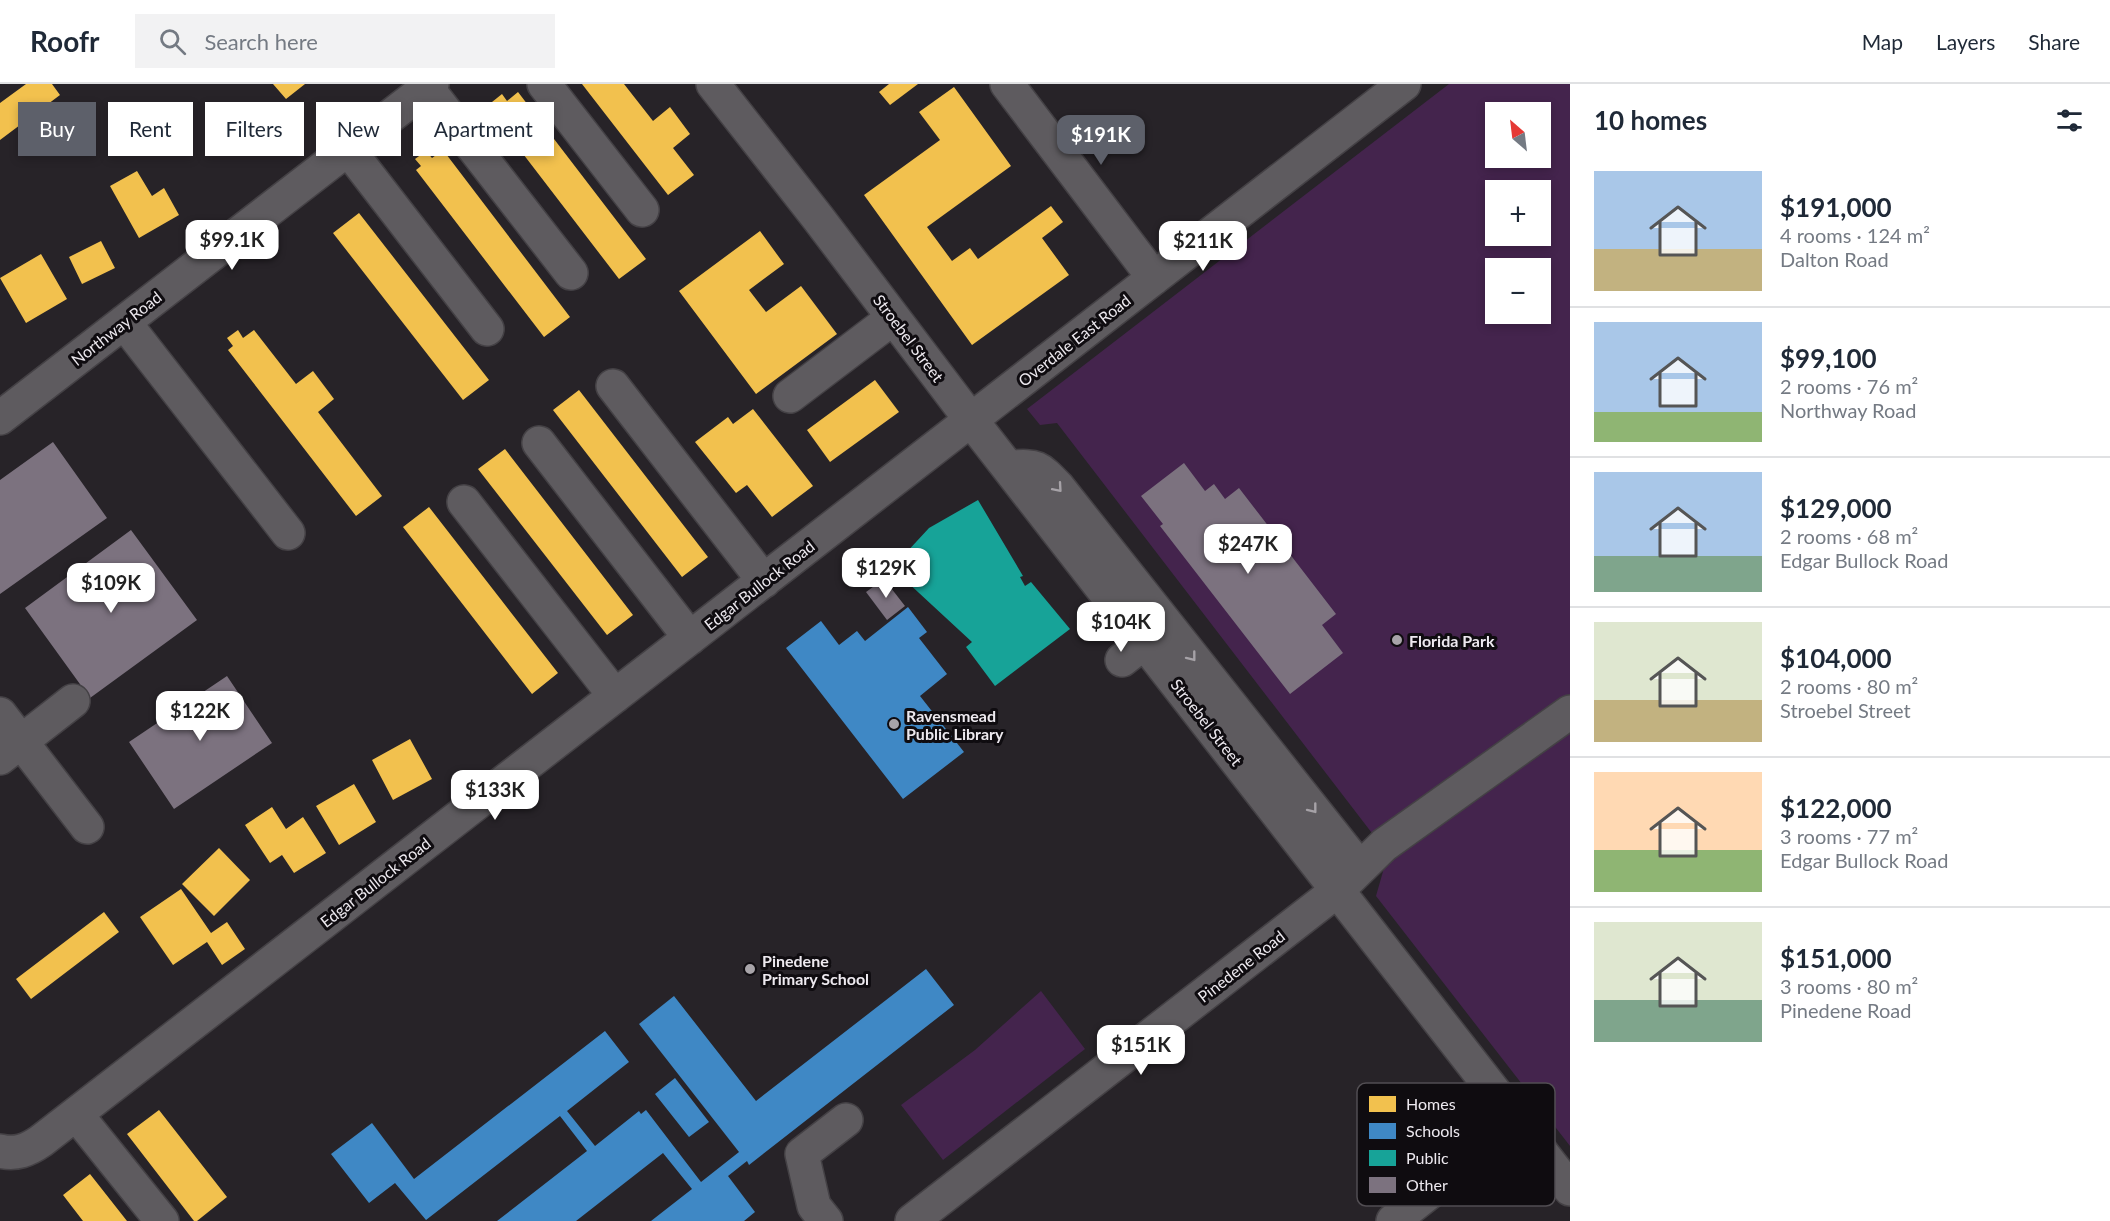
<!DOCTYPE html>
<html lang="en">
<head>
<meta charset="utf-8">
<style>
  :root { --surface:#fff; --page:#f2f2f3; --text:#1f2937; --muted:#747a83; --line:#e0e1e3; --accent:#5d606a }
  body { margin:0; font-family:Lato,sans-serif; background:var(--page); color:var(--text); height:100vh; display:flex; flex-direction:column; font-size:22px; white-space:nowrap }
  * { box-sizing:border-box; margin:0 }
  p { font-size:20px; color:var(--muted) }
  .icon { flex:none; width:33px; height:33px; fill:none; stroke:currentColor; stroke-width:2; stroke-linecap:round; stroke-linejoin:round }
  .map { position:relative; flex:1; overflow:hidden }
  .sheet { display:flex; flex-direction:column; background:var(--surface); width:540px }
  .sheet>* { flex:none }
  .banner { position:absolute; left:18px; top:18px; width:570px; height:54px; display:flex; gap:12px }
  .needle { width:39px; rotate:332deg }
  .fabs { position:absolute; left:1485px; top:18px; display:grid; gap:12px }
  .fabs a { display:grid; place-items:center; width:66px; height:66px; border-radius:0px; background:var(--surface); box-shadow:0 3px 9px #0003; font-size:30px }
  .price { position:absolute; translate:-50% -51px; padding:0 14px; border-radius:12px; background:#fff; color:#222; font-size:20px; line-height:39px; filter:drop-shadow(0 2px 3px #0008) }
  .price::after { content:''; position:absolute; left:50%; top:36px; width:18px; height:14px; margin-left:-9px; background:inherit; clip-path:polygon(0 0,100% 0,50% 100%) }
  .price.current { background:var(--accent); color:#fff }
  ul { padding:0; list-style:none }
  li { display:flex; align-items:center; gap:18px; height:150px; padding:0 24px }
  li+li { border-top:2px solid var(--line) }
  li span { display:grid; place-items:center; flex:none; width:168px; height:120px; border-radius:0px; color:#555 }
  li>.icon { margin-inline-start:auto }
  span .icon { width:72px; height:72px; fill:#fffc; stroke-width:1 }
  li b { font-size:26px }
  h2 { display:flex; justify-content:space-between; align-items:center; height:72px; padding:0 24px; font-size:26px }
  .tag { padding:0 21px; border-radius:0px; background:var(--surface); box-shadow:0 3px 9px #0003; font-size:21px; line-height:54px }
  .tag.current { background:var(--accent); color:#fff }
  header { display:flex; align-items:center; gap:36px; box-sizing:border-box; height:84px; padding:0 30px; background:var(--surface); border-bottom:2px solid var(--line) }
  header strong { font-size:28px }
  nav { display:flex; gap:33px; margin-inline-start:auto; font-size:21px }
  .search { width:420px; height:54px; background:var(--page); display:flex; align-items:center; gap:15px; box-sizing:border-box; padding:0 21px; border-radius:0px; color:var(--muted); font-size:22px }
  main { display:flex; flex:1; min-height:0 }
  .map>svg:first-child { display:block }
  .green { fill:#44244d; fill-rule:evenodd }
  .homes { fill:#f2c14e }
  .schools { fill:#3f88c5 }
  .public { fill:#17a398 }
  .building { fill:#7c727f }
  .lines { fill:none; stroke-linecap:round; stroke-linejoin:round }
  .minor-casing { stroke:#444145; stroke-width:36 }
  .minor { stroke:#5e5b5f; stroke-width:33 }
  .oneway { stroke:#a6a2a7 }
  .poi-dot { fill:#a8a4a9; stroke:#0f0c10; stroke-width:2 }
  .labels { text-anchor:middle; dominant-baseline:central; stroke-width:6; stroke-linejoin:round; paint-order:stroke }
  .street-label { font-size:16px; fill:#ede9ef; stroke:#0f0c10 }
  .poi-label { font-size:16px; font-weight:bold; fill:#ede9ef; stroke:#0f0c10; text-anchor:start }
  .key { fill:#0f0c10; stroke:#524e53; stroke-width:1.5 }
  .key-label { font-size:16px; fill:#ede9ef }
</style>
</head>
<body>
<header>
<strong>Roofr</strong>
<div class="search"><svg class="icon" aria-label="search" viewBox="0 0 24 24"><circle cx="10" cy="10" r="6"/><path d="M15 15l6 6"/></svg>Search here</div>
<nav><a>Map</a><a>Layers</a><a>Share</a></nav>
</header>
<main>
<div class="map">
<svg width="1570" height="1137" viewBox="0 0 1570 1137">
  <rect width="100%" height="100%" fill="#272328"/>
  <path class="green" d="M1449,0h121v1062l-194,-250 12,-42 -331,-431 -17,2 -13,-16zM1496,28h44v46h-44zM1496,106h44v46h-44zM1496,184h44v46h-44z
    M1041,907l44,58 -142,111 -42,-55 74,-55z"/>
  <path class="homes" d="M26,0h26l8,11 -60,45v-37z
    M273,0h32l-19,15z
    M582,0h42l29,37 17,-14 20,27 -17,14 21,27 -26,20z
    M889,0h29l-28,21 -11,-13z
    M954,3l57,79 -84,61 25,34 18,-13 8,11 73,-53 12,16 -21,16 27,37 -97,70 -108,-150 76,-55 -21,-28z
    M518,8l128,167 -27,20 -128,-167 5,-4 -4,-6 10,-8 5,7z
    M443,66l127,167 -26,20 -128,-167 5,-4 -6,-7 11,-8 6,7z
    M137,87l15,25 12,-8 15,27 -40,23 -29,-52z
    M359,129l130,167 -26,20 -130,-167z
    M760,147l24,33 -35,26 17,22 35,-26 36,48 -81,60 -77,-103z
    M101,157l14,27 -33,16 -13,-27z
    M41,170l26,45 -41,24 -26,-45z
    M238,246l5,8 11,-8 42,54 17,-13 21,28 -16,13 64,84 -26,20 -128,-166 5,-4 -6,-8z
    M875,296l24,32 -69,50 -23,-32z
    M579,306l129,167 -26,20 -129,-167z
    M753,325l60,77 -41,31 -25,-32 -11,8 -41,-51 33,-25 5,7z
    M505,365l128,166 -26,20 -129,-166z
    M429,423l129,166 -26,21 -129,-167z
    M410,655l22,40 -39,21 -21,-40z
    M354,700l22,38 -37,23 -23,-39z
    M272,723l14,22 17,-12 23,36 -32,20 -12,-18 -12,8 -25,-38z
    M219,764l31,32 -36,36 -32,-32z
    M181,805l30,44 16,-11 18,27 -23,16 -15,-23 -34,23 -33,-48z
    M104,828l15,20 -88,67 -15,-20z
    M159,1026l68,87 -30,24h-3l-67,-87z
    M90,1090l37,47h-44l-20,-26z"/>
  <path class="schools" d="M908,523l19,25 -8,6 28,36 -27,22 44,56 -61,47 -117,-151 35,-27 18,24 18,-14 8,10z
    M926,885l28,36 -205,160 -2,-4 -19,15 27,36 -11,9h-93l41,-32 -29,-36 -87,68h-79l90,-70 -27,-35 -134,104 -31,-37 -26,20 -38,-49 41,-31 42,56 191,-148 24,31 -62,49 28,35 44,-35 2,3 5,-4 55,72 38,-30 -100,-128 35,-28 82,105z
    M675,994l34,44 -20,15 -34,-43z"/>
  <path class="public" d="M978,416l45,76 -3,1 5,9 6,-4 39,47 -75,57 -29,-39 6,-5 -80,-74 37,-40z"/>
  <path class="building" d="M53,358l54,76 -107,76v-114z
    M1184,379l21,28 9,-7 11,15 14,-11 97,126 -14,11 21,28 -53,41 -130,-168 3,-2 -22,-28z
    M131,446l66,90 -107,78 -65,-90z
    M884,495l21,27 -18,14 -21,-28z
    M227,592l45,67 -98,66 -45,-67z"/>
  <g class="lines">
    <defs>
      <path id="minor" d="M544,0l98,126
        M713,0l105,134 153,202 599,769
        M1007,0l147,194
        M427,4l144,185
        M348,65l139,180
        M124,238l164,211
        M613,302l151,195
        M790,312l103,-78
        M0,334l432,-334
        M539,359l151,195
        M1008,383c29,-1 29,-2 50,20l301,380
        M464,418l151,194
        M1122,576l23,-18
        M0,630l87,113
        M0,674l73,-57
        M76,1030l86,107
        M0,1067c16,4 28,-1 41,-10l1363,-1057
        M826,1137l-12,-15 -12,-52 44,-34
        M912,1137l426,-331 46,-45 186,-133
        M1393,1137l126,-99"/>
    </defs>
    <use href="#minor" class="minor-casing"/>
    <use href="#minor" class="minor"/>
  </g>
  <defs><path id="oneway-chevron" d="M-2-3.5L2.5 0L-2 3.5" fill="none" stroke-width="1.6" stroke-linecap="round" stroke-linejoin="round" transform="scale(1.5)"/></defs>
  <g class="oneway">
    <use href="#oneway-chevron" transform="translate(1058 404) rotate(49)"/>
    <use href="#oneway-chevron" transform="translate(1192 573) rotate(52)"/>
    <use href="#oneway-chevron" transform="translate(1313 725) rotate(52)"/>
  </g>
  <g class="poi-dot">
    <circle cx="1397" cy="556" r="6"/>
    <circle cx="894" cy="640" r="6"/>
    <circle cx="750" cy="885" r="6"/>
  </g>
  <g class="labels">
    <g class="street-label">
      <text transform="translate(116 244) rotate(-38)">Northway Road</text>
      <text transform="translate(909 254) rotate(53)">Stroebel Street</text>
      <text transform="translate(1074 256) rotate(-38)">Overdale East Road</text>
      <text transform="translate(759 501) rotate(-38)">Edgar Bullock Road</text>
      <text transform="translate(1207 638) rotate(52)">Stroebel Street</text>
      <text transform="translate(375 798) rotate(-38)">Edgar Bullock Road</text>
      <text transform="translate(1241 882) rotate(-38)">Pinedene Road</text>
    </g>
    <g class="poi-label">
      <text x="1409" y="556">Florida Park</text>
      <text x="906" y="631">Ravensmead<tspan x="906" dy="18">Public Library</tspan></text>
      <text x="762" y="876">Pinedene<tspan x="762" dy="18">Primary School</tspan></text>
    </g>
  </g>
  <rect x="1357" y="999" width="198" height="123" rx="9" class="key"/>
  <rect x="1369" y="1012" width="27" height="16" fill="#f2c14e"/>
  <rect x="1369" y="1039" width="27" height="16" fill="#3f88c5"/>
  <rect x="1369" y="1066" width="27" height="16" fill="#17a398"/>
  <rect x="1369" y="1093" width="27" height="16" fill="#7c727f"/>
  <g class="key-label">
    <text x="1406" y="1026">Homes</text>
    <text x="1406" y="1053">Schools</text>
    <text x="1406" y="1080">Public</text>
    <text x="1406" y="1107">Other</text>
  </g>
</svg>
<div class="fabs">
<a><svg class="needle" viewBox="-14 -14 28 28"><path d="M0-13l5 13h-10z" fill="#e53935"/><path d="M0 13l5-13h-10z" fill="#747a83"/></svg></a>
<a>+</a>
<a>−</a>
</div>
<b class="price current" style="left:1101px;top:82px">$191K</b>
<b class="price" style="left:232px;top:187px">$99.1K</b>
<b class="price" style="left:1203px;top:188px">$211K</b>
<b class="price" style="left:1248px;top:491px">$247K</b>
<b class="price" style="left:886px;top:515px">$129K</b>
<b class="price" style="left:111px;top:530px">$109K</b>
<b class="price" style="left:1121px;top:569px">$104K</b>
<b class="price" style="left:200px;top:658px">$122K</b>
<b class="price" style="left:495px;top:737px">$133K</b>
<b class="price" style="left:1141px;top:992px">$151K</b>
<div class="banner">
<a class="tag current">Buy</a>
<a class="tag">Rent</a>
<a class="tag">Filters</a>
<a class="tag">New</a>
<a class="tag">Apartment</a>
</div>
</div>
<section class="sheet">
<h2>10 homes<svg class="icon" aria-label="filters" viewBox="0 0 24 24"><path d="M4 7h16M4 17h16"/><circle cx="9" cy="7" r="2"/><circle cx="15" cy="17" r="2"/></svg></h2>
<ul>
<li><span style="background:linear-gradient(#a9c7e8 65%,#c2b280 0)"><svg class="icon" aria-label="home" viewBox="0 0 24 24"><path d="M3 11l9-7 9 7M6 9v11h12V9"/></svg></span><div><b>$191,000</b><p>4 rooms · 124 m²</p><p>Dalton Road</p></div></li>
<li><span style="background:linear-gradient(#a9c7e8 75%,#8fb573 0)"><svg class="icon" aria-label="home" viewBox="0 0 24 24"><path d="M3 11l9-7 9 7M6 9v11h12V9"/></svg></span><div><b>$99,100</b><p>2 rooms · 76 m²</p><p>Northway Road</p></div></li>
<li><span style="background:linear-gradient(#a9c7e8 70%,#7fa58c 0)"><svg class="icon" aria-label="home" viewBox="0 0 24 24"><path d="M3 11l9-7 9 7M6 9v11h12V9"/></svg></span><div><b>$129,000</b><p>2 rooms · 68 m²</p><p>Edgar Bullock Road</p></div></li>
<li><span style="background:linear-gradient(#dfe7d0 65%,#c2b280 0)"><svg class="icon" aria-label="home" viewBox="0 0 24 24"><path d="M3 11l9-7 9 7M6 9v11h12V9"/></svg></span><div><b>$104,000</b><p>2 rooms · 80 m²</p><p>Stroebel Street</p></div></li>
<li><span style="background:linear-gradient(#ffd9b3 65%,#8fb573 0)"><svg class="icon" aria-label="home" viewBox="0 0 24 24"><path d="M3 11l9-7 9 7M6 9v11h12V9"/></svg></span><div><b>$122,000</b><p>3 rooms · 77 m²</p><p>Edgar Bullock Road</p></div></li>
<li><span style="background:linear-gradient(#dfe7d0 65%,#7fa58c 0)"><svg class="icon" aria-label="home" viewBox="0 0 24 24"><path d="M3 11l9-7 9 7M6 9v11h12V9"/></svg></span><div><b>$151,000</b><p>3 rooms · 80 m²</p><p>Pinedene Road</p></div></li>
</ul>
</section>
</main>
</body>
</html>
